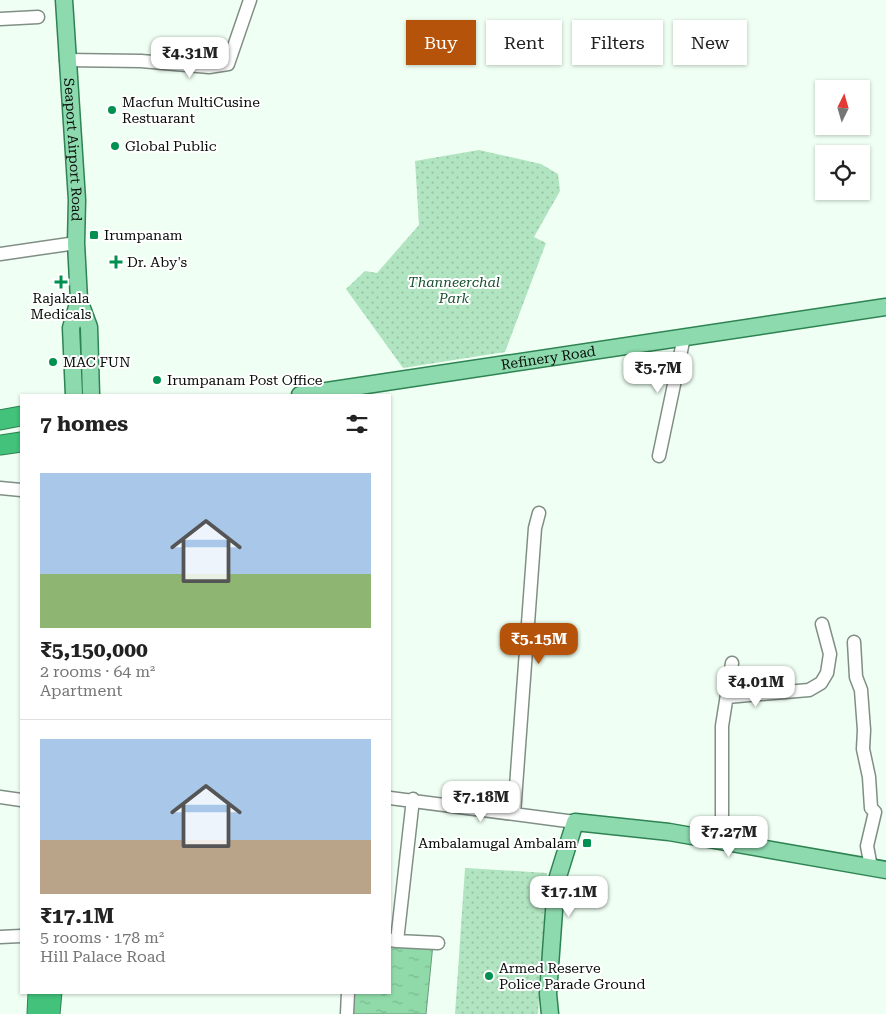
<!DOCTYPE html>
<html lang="en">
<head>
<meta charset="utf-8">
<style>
  :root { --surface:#fff; --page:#f6f6f6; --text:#222; --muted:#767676; --line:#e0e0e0; --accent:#b45309 }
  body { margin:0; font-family:"Roboto Serif",serif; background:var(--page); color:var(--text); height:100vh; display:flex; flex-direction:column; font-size:19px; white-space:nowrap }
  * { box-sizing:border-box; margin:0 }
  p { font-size:16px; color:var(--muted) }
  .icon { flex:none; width:28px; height:28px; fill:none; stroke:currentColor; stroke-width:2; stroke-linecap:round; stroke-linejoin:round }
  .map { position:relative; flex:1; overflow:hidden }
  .drawer { position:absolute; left:20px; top:394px; width:371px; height:600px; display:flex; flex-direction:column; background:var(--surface); border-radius:0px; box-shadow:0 1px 4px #0004 }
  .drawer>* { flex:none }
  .banner { position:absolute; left:406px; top:20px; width:404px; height:45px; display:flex; gap:10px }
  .needle { width:32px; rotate:5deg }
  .buttons { position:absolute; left:815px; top:80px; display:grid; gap:10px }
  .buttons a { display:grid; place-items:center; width:55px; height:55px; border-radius:0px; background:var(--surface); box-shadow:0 1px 4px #0004; font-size:25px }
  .price { position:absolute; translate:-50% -42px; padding:0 11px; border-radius:10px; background:#fff; color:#222; font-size:16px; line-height:32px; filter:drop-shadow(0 1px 2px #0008) }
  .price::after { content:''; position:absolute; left:50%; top:30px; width:15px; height:11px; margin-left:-8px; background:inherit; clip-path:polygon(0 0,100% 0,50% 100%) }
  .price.active { background:var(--accent); color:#fff }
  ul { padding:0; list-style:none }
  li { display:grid; align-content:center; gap:10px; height:265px; padding:0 20px }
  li+li { border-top:1px solid var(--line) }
  li span { display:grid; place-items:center; height:155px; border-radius:0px; color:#555 }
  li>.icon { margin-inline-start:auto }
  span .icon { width:90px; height:90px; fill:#fffc; stroke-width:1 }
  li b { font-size:21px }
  h2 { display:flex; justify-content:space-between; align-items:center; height:60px; padding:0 20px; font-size:21px }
  .chip { padding:0 18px; border-radius:0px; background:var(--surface); box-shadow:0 1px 4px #0004; font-size:18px; line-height:45px }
  .chip.active { background:var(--accent); color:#fff }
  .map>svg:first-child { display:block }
  .green { fill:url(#green-dots) }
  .water { fill:url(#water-ripples); stroke:#669c78 }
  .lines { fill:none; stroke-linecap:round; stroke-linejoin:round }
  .minor-casing { stroke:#808f85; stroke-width:15 }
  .major-casing { stroke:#2e8352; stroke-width:19 }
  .highway-casing { stroke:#2e8352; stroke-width:21 }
  .minor { stroke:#fff; stroke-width:12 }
  .major { stroke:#8edaaf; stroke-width:16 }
  .highway { stroke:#42c27a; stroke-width:19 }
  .poi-dot { fill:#009150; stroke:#fff; stroke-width:2 }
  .labels { text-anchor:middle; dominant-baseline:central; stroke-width:4; stroke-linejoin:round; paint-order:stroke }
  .poi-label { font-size:14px; fill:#080d09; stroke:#fff; text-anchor:start }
  .street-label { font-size:14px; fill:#080d09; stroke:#fff }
  .park-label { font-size:14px; font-style:italic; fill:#185030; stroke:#fff }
</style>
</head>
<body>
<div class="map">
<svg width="886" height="1014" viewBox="0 0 886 1014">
  <defs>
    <pattern id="green-dots" width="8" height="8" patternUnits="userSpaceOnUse" patternTransform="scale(1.25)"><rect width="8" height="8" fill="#b1e4c0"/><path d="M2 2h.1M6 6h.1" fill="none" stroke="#97c2a4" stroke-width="1.8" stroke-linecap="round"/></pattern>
    <pattern id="water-ripples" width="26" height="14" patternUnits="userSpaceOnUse" patternTransform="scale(1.25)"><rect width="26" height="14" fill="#8fdaa8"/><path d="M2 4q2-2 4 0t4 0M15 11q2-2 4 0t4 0" fill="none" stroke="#7aba8f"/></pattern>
  </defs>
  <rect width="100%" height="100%" fill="#effff3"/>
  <path class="green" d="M479,150l62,14 17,10 2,17 -26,46 12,6 -41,109 -102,16 -57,-79 19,-18 12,2 42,-48 -4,-64z
    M465,868l82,5 -9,141h-83z"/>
  <path class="water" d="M390,943l43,1 -7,70h-82l4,-21 42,-1z"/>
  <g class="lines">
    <defs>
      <path id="minor" d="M0,19l38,-2
        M66,60l75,1 68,6 19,-3 22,-64
        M0,254l76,-11
        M659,456l25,-119
        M0,488l21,2
        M854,642l2,35 5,13 3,40 -1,19 6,28 2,31 4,4 -8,34 4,21
        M727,697l82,-7 12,-7 6,-10 3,-19 -8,-30
        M0,797l21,3
        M390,798l185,24
        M514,814l21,-286 4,-15
        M719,840l3,-21v-93l10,-63
        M0,937l21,-1
        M390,940l7,1 16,-142
        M397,941l41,2
        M347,1014l1,-22"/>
      <g id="major">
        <path id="s1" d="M64,0l13,200 -1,43 3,57 10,27 2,68"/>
        <path d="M74,395l-3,-67 8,-28"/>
        <path id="s2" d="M300,395l586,-88"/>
        <path d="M550,1014l-2,-20 8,-111 19,-61 94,10 217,38"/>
      </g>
      <path id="highway" d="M0,420l21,-4
        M0,445l21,-3
        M37,1014l1,-22
        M50,1014l2,-22"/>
    </defs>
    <use href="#minor" class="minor-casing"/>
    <use href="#major" class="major-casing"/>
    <use href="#highway" class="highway-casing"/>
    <use href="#minor" class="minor"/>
    <use href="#major" class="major"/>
    <use href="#highway" class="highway"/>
  </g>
  <g class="poi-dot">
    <circle cx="112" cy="110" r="5"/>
    <circle cx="115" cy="146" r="5"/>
    <rect x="89" y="230" width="10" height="10" rx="2.5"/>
    <path d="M113.5 254.5h5v5h5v5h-5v5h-5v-5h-5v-5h5z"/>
    <path d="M58.5 274.5h5v5h5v5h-5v5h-5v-5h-5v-5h5z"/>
    <circle cx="53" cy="362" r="5"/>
    <circle cx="157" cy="380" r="5"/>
    <rect x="582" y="838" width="10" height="10" rx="2.5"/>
    <circle cx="489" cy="976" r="5"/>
  </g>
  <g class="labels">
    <g class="poi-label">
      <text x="122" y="102">Macfun MultiCusine<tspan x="122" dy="16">Restuarant</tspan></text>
      <text x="125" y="146">Global Public</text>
      <text x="104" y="235">Irumpanam</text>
      <text x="127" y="262">Dr. Aby's</text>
      <text x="61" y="298" text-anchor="middle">Rajakala<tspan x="61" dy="16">Medicals</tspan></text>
      <text x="63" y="362">MAC FUN</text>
      <text x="167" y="380">Irumpanam Post Office</text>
      <text x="577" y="843" text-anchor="end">Ambalamugal Ambalam</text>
      <text x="499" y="968">Armed Reserve<tspan x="499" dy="16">Police Parade Ground</tspan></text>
    </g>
    <g class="street-label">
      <text stroke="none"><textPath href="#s1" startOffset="150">Seaport Airport Road</textPath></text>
      <text stroke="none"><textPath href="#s2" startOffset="251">Refinery Road</textPath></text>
    </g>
    <g class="park-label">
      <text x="454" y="282">Thanneerchal<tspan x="454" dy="16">Park</tspan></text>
    </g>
  </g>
</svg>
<div class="buttons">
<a><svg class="needle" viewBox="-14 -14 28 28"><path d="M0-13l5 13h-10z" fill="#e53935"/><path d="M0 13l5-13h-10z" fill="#767676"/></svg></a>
<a><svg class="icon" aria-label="locate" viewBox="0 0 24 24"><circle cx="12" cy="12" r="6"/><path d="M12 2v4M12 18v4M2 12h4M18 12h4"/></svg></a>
</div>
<b class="price" style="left:190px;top:79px">₹4.31M</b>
<b class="price" style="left:658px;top:394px">₹5.7M</b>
<b class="price active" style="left:539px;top:665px">₹5.15M</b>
<b class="price" style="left:756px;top:708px">₹4.01M</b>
<b class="price" style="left:481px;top:823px">₹7.18M</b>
<b class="price" style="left:729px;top:858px">₹7.27M</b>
<b class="price" style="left:569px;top:918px">₹17.1M</b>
<div class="banner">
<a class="chip active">Buy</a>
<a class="chip">Rent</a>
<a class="chip">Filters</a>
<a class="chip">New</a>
</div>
<section class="drawer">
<h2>7 homes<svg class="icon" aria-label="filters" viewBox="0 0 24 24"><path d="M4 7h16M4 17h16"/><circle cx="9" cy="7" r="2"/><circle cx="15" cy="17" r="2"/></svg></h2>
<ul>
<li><span style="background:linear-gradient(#a9c7e8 65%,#8fb573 0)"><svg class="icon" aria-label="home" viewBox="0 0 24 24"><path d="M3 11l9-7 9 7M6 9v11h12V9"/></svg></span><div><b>₹5,150,000</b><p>2 rooms · 64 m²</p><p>Apartment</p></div></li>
<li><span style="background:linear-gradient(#a9c7e8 65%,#b9a48a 0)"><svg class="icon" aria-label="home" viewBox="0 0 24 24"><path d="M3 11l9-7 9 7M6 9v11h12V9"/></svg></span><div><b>₹17.1M</b><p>5 rooms · 178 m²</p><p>Hill Palace Road</p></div></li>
</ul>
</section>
</div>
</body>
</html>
